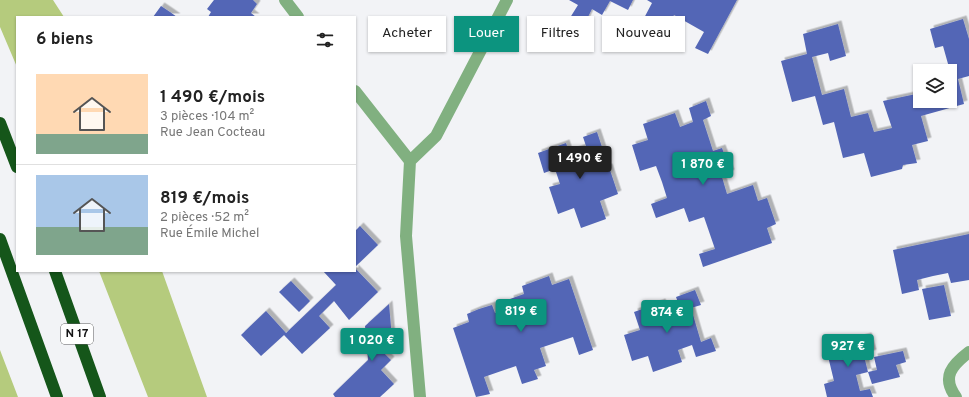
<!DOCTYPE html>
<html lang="fr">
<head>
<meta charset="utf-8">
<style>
  :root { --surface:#fff; --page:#f2f2f2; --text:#222; --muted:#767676; --line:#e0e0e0; --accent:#0c947f }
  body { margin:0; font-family:Overpass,sans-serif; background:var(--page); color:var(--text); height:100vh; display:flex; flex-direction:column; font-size:15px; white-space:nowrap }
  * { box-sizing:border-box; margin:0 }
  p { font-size:13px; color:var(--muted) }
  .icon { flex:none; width:22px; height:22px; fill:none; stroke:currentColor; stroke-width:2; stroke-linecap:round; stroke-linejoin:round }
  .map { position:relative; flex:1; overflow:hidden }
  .side { position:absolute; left:16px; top:16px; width:340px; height:256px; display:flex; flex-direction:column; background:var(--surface); border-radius:0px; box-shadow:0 1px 3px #0004 }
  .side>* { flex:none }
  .hud { position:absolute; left:368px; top:16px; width:380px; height:36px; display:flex; gap:8px }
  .controls { position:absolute; left:913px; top:64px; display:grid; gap:8px }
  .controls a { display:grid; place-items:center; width:44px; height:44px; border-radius:0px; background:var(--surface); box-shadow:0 1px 3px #0004; font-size:20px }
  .price { position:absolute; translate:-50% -34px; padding:0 9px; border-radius:4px; background:var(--accent); color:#fff; font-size:13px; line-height:26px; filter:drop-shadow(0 1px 2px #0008) }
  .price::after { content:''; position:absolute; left:50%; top:24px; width:12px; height:9px; margin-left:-6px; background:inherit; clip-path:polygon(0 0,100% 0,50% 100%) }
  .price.on { background:#222; color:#fff }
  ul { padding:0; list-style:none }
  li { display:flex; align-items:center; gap:12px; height:100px; padding:0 20px }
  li+li { border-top:1px solid var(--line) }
  li span { display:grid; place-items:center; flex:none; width:112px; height:80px; border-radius:0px; color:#555 }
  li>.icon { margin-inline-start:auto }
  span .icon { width:48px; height:48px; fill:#fffc; stroke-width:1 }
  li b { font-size:17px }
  h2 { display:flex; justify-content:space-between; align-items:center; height:48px; padding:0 20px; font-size:17px }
  .pill { padding:0 14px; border-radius:0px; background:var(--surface); box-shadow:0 1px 3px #0004; font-size:14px; line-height:36px }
  .pill.on { background:var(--accent); color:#fff }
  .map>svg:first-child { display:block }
  .green { fill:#b5cb7d }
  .building { fill:#5366b6; filter:url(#shadow) }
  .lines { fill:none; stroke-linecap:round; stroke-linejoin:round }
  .street { stroke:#81b080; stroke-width:12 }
  .highway { stroke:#15561a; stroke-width:12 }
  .labels { text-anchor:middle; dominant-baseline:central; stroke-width:3.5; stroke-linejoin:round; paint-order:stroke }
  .shield { fill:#fff; stroke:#5b5b5c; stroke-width:1 }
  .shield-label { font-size:12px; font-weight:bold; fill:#151516 }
</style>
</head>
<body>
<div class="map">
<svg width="969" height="397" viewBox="0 0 969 397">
  <defs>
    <filter id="shadow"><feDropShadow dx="3.5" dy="-3.5" stdDeviation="0" flood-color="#0004"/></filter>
  </defs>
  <rect width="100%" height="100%" fill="#f2f3f6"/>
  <path class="green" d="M0,0h53l11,17h-47v50l-17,-40z
    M99,271h63l45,126h-59z
    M0,350l18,47h-18z"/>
  <path class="building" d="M214,0h39l4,4 -6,9 5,4h-48l3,-5 -4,-3z
    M569,0h64l-5,10 -18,-9 -8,14 -10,-6 -10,20 -14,-8 10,-16z
    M647,0h90l-29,54 -13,-6 9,-16 -30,-17 -9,17 -22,-12 9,-17z
    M161,6l9,6 7,5h-24z
    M963,19l6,20v37l-11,3 6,25 -43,12 7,25 -16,4 5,18 -14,2 -1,4 -31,8 -7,-24 -21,5 -9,-36 -11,3 -8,-29 -23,6 -11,-41 26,-7 -4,-20 35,-10 8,32 -16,5 -2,-8 -16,4 10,38 22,-6 7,28 17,-4 6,19 18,-4 -9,-27 33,-7 -2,-4 6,-2v13h30v-30l-7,-25 -8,2 -5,-19z
    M706,101l5,15 -8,4 10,31 9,-3 9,25 -9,4 5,17 26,-9 5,16 9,-3 9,26 -9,4 5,15 -69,24 -4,-13 16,-5 -11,-32 -15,5 -5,-14 -28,10 -5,-14 16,-6 -5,-16 -6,-16 -16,5 -8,-26 16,-5 -5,-16 32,-11 5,14 13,-5 -4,-14z
    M597,132l7,21 -13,5 5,13 13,-4 9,27 -18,7 6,18 -25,9 -7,-20 -16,6 -9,-27 11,-3 -5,-15 -11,4 -6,-20 28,-10 3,9 17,-6 -3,-9z
    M360,226l18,19 -23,22v-36z
    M969,234v46l-18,3 -3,-10 -15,3 -16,4 2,10 -17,4 -9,-44z
    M355,268l23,24 -29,28 -15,-19 -15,15 11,12 -28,26 -18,-19 -23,21 -20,-21 25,-24 20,22 50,-48 -13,-14h32z
    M549,276l3,9 17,-6 24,71 -14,5 -6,-18 -33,11 6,18 -12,4 4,9 -16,5 -6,-18 -32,11 6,17 -14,3 -23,-69 16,-6 -2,-8 12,-5 13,-4 3,8 18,-6 -3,-8 14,-5 -2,-8z
    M291,281l19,20 -11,11 -20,-20z
    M944,285l7,31 -22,4 -7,-31z
    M695,290l6,15 -10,3 10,34 10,-4 5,13 -20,6 -4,-12 -14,5 4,12 -29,10 -5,-16 -16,5 -8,-26 16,-5 -6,-18 28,-10 5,14 14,-5 -5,-14z
    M389,304l3,34 -12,11 11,11 -10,10 13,14 -14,13h-45l-2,-3 35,-34 -3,-34z
    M868,336l5,17 -9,3 4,16 -12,3 4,16 10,-2 3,8h-46l-3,-13 10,-3 -8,-33z
    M903,351l3,11 -10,3 4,12 -28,7 -4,-12 9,-2 -3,-13z"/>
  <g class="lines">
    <path class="street" d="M285,0l13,17
      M355,91l55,70 -4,75 14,161
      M410,161l26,-25 71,-136
      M956,397c-15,-20 -4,-32 13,-45"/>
    <path class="highway" d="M0,123l17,44
      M0,239l57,158
      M55,271l45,126"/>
  </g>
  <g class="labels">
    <rect class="shield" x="61" y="324" width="32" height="20" rx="3"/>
    <g class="shield-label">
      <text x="77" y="334">N 17</text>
    </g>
  </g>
</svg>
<div class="controls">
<a><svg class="icon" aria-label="layers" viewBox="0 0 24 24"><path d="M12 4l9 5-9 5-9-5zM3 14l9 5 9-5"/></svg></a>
</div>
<b class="price on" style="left:580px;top:180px">1 490 €</b>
<b class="price" style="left:703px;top:186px">1 870 €</b>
<b class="price" style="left:521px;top:333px">819 €</b>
<b class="price" style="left:667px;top:334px">874 €</b>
<b class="price" style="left:372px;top:362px">1 020 €</b>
<b class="price" style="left:848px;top:368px">927 €</b>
<div class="hud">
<a class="pill">Acheter</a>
<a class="pill on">Louer</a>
<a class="pill">Filtres</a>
<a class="pill">Nouveau</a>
</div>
<section class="side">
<h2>6 biens<svg class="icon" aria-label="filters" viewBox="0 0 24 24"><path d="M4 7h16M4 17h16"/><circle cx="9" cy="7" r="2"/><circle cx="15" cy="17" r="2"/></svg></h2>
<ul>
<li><span style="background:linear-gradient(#ffd9b3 75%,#7fa58c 0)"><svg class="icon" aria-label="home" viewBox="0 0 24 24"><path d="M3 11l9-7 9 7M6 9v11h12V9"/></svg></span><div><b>1 490 €/mois</b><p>3 pièces · 104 m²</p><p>Rue Jean Cocteau</p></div></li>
<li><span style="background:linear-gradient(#a9c7e8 65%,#7fa58c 0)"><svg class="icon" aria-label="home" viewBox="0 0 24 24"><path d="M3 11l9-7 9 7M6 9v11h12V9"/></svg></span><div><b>819 €/mois</b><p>2 pièces · 52 m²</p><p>Rue Émile Michel</p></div></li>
</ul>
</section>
</div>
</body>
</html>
